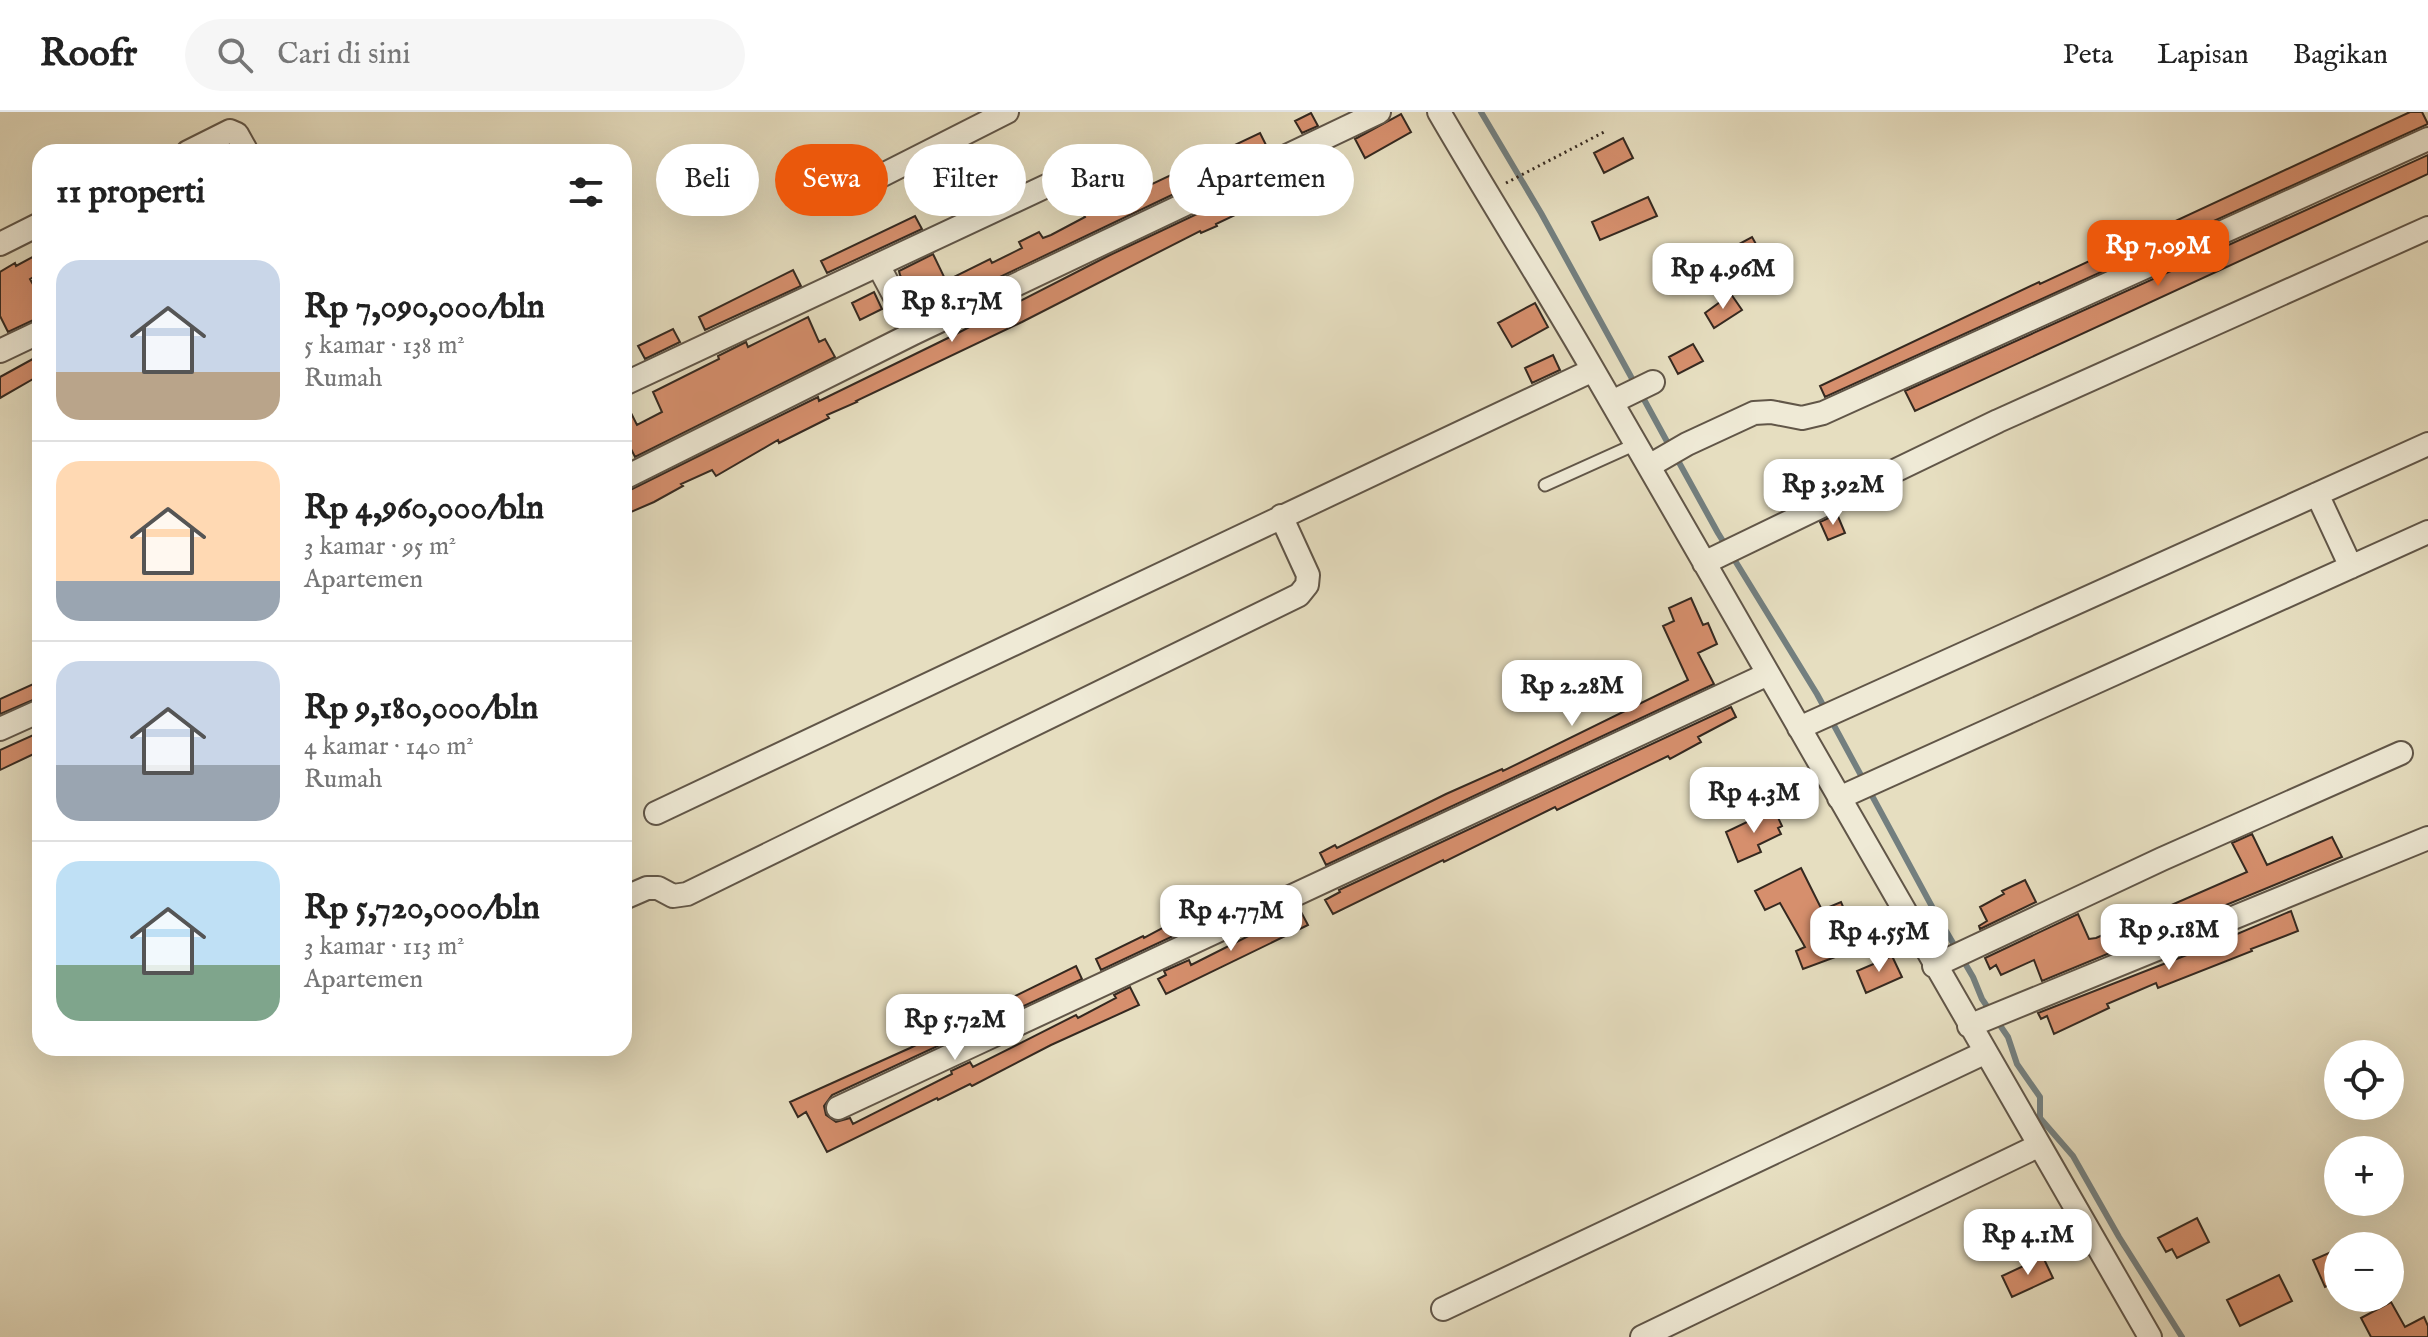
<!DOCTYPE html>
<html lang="id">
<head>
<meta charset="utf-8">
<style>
  :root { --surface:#fff; --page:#f6f6f6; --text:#222; --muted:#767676; --line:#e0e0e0; --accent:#ea580c }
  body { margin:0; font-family:"IM FELL English",serif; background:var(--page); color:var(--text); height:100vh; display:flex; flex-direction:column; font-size:30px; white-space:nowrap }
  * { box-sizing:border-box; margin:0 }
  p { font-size:26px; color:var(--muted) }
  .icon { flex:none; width:44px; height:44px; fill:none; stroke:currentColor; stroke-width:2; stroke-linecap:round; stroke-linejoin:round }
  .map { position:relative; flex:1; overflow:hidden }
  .side { position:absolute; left:32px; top:32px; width:600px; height:912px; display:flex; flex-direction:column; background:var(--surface); border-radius:24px; box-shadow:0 8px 32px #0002 }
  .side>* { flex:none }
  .top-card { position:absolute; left:656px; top:32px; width:760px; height:72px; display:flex; gap:16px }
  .fabs { position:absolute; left:2324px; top:928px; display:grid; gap:16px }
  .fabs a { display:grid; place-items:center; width:80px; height:80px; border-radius:50%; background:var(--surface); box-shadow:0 8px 32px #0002; font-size:40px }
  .price { position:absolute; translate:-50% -68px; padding:0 18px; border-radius:16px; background:#fff; color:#222; font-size:26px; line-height:52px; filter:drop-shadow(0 2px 4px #0008) }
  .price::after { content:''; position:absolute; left:50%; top:48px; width:24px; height:18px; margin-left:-12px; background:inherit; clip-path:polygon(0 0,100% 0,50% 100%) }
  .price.current { background:var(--accent); color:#fff }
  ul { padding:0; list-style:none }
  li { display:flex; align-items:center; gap:24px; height:200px; padding:0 24px }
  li+li { border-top:2px solid var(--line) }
  li span { display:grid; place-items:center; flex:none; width:224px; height:160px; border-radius:24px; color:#555 }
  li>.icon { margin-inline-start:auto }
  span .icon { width:96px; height:96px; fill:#fffc; stroke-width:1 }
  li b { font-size:34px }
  h2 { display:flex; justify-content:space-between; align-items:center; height:96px; padding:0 24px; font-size:34px }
  .pill { padding:0 28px; border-radius:36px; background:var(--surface); box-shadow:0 8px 32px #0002; font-size:28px; line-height:72px }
  .pill.current { background:var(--accent); color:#fff }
  header { display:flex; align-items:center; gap:48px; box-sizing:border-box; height:112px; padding:0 40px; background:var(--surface); border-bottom:2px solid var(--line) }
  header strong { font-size:38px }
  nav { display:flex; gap:44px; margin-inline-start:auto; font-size:28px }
  .search { width:560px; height:72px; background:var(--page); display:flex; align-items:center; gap:20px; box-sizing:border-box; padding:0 28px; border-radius:44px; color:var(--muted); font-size:30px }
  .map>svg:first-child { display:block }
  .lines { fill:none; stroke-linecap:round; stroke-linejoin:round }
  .stream { stroke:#737f7f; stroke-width:6 }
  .building { fill:#d68f6d; stroke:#352920; stroke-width:2 }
  .lane-casing { stroke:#615648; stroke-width:15 }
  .street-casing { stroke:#615648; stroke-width:26 }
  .path { stroke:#352920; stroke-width:3; stroke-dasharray:2 4; stroke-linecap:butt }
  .lane { stroke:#efead6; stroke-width:11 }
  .street { stroke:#efead6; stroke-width:22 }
</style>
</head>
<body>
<header>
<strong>Roofr</strong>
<div class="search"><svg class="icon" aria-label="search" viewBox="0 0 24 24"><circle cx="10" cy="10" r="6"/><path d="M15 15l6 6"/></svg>Cari di sini</div>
<nav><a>Peta</a><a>Lapisan</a><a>Bagikan</a></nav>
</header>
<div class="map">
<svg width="2428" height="1225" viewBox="0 0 2428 1225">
  <rect width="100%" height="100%" fill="#e6dec0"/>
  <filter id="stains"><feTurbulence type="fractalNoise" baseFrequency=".0025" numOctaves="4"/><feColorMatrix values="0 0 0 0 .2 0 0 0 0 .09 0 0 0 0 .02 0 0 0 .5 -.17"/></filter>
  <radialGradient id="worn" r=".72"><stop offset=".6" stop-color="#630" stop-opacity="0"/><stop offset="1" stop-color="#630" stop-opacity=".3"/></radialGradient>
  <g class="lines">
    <path class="stream" d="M1481,0l60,101 94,171
      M1641,282l29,53
      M1676,345l42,76 99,161 119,220 37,63 9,22 26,38 9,27 23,33v21l33,38 46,81 63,100"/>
  </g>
  <path class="building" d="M2410,0h12l6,12 -603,273 -5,-11 219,-104 1,2z
    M1311,1l7,13 -16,7 -7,-12z
    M1401,2l10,18 -46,26 -10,-19z
    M1260,21l7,14 -70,36 -277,132 -20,-40 -1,-4 34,-17 13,27 44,-22 2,4 30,-15 -3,-6 20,-10 4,6 8,-3 34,-18 -2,-4 27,-14 2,4z
    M1623,26l10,20 -29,15 -10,-20z
    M2428,43v19l-513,237 -10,-20z
    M1301,53l8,15 -93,44 1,2 -16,7 -1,-2 -178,91 -166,79 1,1 -30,13 2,3 -50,25 -1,-3 -62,36 -4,-6 -31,14 2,2 -29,16 -30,13v-22l194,-96 1,4 131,-64 158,-81z
    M1648,85l9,19 -57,24 -8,-18z
    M915,104l7,13 -95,44 -6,-12z
    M1752,125l9,16 -26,14 -7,-17z
    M40,141v20l-10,6 10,18v4l-6,3 6,13 -32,15 -8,-16v-44l15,-9 1,3z
    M793,158l8,16 -96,44 -6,-13z
    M874,180l8,17 -22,11 -8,-17z
    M1731,182l11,16 -28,18 -9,-15z
    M1535,191l13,24 -36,20 -14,-24z
    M808,205l11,25 6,-3 10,18 -200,100 -11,-22v-36l13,26 25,-13 -9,-20 66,-33 -1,-3 28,-14 2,5z
    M673,217l7,13 -35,17 -7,-13z
    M1693,232l10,17 -25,13 -9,-17z
    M40,243v20l-40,23v-21z
    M1553,243l7,15 -28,13 -7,-15z
    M1837,402l8,19 -17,7 -8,-18z
    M1691,486l12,27 5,-2 9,21 -19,9 16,31 -388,181 -6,-12 15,-8 2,3 109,-54 56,-25 1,2 185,-91 -25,-54 11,-5 -5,-13z
    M40,569v16l-40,17v-15z
    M1731,595l5,10 -38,20 3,5 -31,17 -2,-3 -111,54 -2,-3 -111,55 -1,-2 -110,54 -8,-14 15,-8 -1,-2z
    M40,620v19l-40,19v-20z
    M1774,697l8,17 -4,2 3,6 -23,11 3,7 -23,10 -12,-30z
    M2252,722l15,31 65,-28 10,20 -300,124 -8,-21 -33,15 -5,-10 -6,4 -5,-11 93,-44 11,25 7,-1 151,-66 -15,-29z
    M1801,756l21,42 19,-8 16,37 -12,4 4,9 -46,17 -7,-18 9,-4 -25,-44 -15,7 -10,-19z
    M2025,768l11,22 -56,27 -1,-3 8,-5 -7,-14 24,-13 -2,-3z
    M1226,782l7,14 -132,62 -5,-11 47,-23 1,2z
    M1300,798l8,15 -142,69 -8,-15 8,-4 -2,-4 25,-11 2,5z
    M2291,799l7,20 -47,18 1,2 -94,37 -2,-5 -49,21 2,4 -55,26 -7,-18 -6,3 -3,-6 164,-64z
    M1892,844l10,21 -36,16 -9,-22z
    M1076,854l6,13 -250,116 -8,11 2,9 10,7 14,-4 3,6 99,-50 -1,-3 19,-9 3,5 103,-52 2,3 38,-20 -2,-3 16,-8 9,18 -88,40 -79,41 -2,-2 -32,16 -1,-2 -110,54 -21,-40 -8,5 -8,-15 120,-54z
    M2197,1106l12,24 -32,16 -5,-9 -6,3 -8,-14z
    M2338,1137v32l-13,6 -12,-27z
    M2043,1145l10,21 -41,19 -10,-21z
    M2279,1163l13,26 -52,25 -13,-26z
    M2391,1190l14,25 19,-10 4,9v11h-57l-10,-19z"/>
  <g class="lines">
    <defs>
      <path id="lane" d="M1545,373l91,-41"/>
      <path id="street" d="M1439,0c51,88 106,174 157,263 186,320 367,643 554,962
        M188,40l42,-21 7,3 10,18
        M851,79l156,-79
        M0,132l40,-20
        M878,153l36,68
        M0,239l40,-19
        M624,272l463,-217
        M1612,290l41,-20
        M1649,354l38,-22 67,-31 17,-1 31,6 21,-5 605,-274
        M624,366l290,-145 465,-221
        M2317,382l34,73
        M1704,451l294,-142 430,-193
        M1799,616l629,-284
        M0,617l40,-18
        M1839,686l589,-266
        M656,701l937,-443
        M624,786l23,-10h11l15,8 14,-2 612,-299 8,-10 1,-10 -27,-59
        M1934,854l228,-107 239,-106
        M1969,914l459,-188
        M838,996l930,-434
        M1443,1197l541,-256
        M1642,1225l396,-191"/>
    </defs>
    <use href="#lane" class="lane-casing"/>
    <use href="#street" class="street-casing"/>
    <path class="path" d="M1506,71l100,-52"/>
    <use href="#lane" class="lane"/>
    <use href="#street" class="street"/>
  </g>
  <rect width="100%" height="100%" filter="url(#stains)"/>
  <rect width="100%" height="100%" fill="url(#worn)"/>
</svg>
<div class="fabs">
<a><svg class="icon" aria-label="locate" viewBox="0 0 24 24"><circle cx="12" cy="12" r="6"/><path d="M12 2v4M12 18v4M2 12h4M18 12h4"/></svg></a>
<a>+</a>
<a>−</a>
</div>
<b class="price current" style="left:2158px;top:176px">Rp 7.09M</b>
<b class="price" style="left:1723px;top:199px">Rp 4.96M</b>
<b class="price" style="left:952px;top:232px">Rp 8.17M</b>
<b class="price" style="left:1833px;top:415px">Rp 3.92M</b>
<b class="price" style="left:1572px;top:616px">Rp 2.28M</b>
<b class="price" style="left:1754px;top:723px">Rp 4.3M</b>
<b class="price" style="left:1231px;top:841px">Rp 4.77M</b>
<b class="price" style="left:2169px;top:860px">Rp 9.18M</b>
<b class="price" style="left:1879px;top:862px">Rp 4.55M</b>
<b class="price" style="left:955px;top:950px">Rp 5.72M</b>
<b class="price" style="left:2028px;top:1165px">Rp 4.1M</b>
<div class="top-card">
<a class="pill">Beli</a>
<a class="pill current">Sewa</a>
<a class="pill">Filter</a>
<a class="pill">Baru</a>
<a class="pill">Apartemen</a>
</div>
<section class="side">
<h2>11 properti<svg class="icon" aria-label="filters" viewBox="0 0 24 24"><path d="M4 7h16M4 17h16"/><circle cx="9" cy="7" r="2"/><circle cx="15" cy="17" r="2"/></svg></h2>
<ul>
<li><span style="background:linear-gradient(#c9d6e8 70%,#b9a48a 0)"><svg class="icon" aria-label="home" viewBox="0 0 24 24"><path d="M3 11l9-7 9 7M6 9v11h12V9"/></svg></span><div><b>Rp 7,090,000/bln</b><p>5 kamar · 138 m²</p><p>Rumah</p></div></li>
<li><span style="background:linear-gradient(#ffd9b3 75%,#9aa5b1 0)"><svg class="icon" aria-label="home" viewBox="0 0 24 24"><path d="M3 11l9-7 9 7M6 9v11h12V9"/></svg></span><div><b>Rp 4,960,000/bln</b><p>3 kamar · 95 m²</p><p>Apartemen</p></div></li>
<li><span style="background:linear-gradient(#c9d6e8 65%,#9aa5b1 0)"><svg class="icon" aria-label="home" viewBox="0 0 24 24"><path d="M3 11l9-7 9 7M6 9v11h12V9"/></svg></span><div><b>Rp 9,180,000/bln</b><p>4 kamar · 140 m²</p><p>Rumah</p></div></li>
<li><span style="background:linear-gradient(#bfe0f5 65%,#7fa58c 0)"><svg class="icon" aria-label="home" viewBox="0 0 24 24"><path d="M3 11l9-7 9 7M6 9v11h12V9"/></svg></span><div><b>Rp 5,720,000/bln</b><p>3 kamar · 113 m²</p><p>Apartemen</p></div></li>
</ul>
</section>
</div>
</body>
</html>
